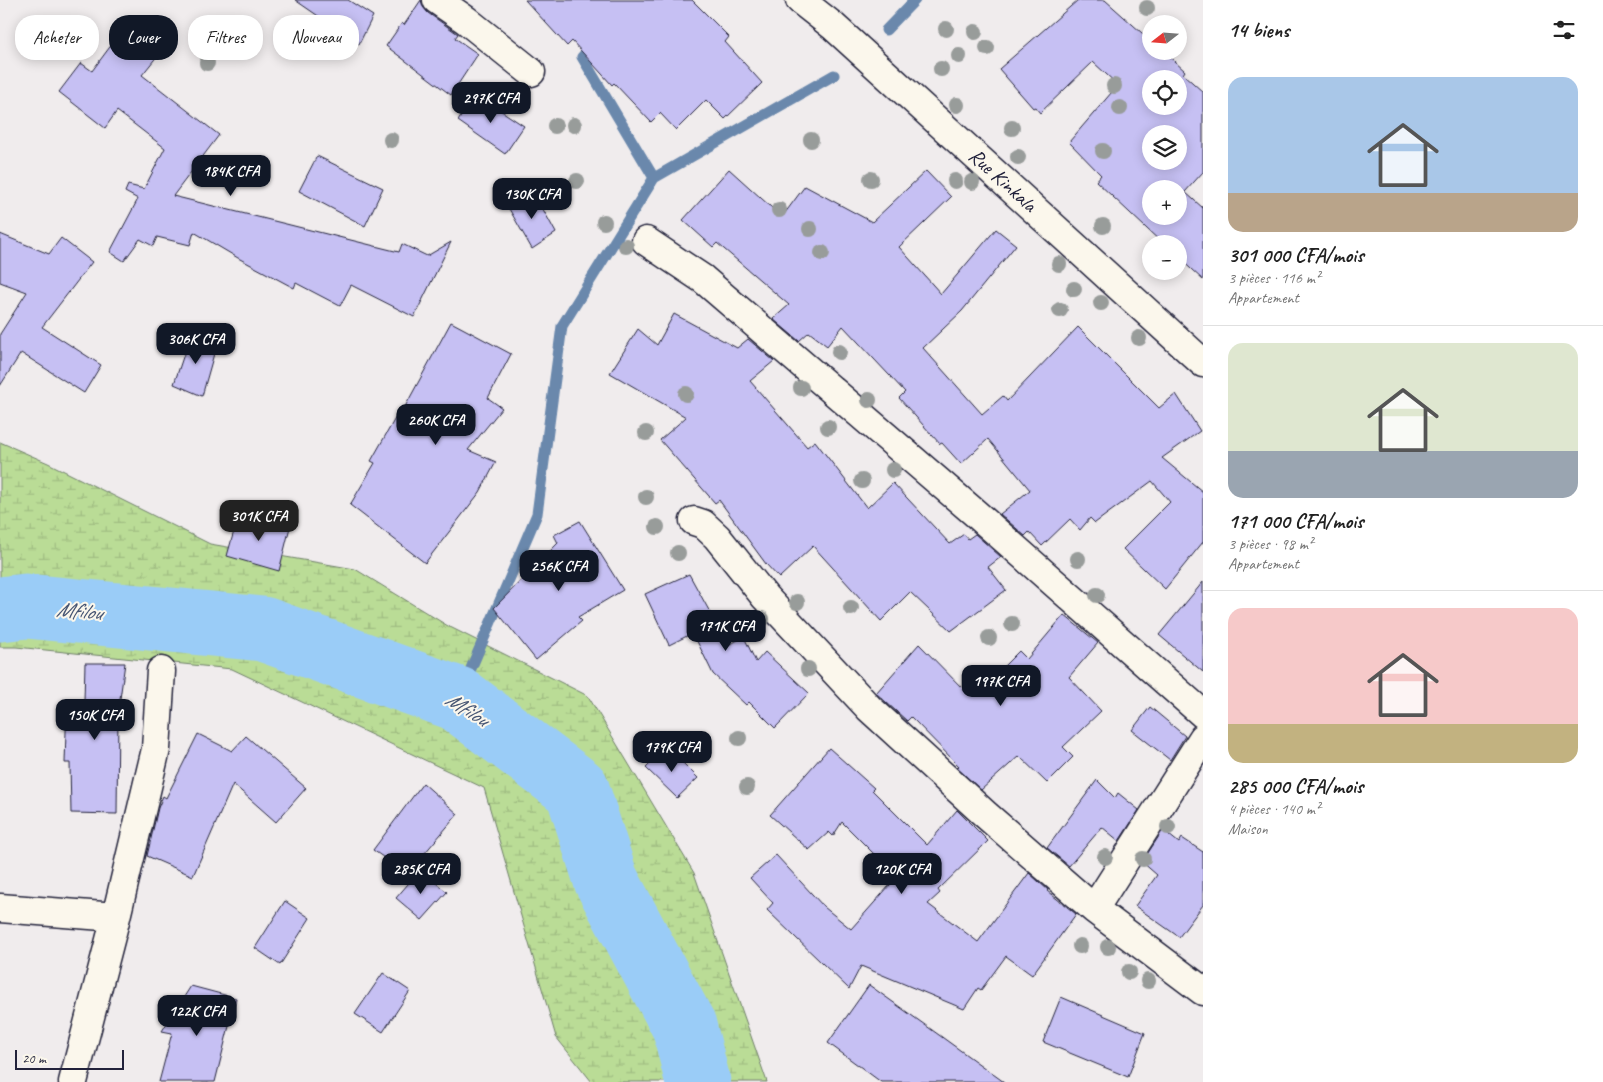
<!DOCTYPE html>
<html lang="fr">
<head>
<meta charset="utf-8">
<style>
  :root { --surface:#fff; --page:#f6f6f6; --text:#222; --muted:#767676; --line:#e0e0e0; --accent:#111827 }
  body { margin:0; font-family:Caveat,sans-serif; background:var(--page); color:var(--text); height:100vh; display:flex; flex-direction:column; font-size:19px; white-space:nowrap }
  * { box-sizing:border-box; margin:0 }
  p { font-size:16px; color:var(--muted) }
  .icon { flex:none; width:28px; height:28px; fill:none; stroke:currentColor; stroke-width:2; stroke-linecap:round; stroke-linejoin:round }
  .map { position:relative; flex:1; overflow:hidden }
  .drawer { display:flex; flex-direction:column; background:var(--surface); width:400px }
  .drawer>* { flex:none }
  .guide { position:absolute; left:15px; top:15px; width:475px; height:45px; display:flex; gap:10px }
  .needle { width:32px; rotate:253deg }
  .controls { position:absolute; left:1142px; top:15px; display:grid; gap:10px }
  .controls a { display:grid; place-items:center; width:45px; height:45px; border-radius:50%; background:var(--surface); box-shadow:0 2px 12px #0003; font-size:25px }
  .scale { position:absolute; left:15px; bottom:12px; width:109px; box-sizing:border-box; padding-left:5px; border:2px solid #22223b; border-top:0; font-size:14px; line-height:18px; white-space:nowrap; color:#22223b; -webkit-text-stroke:4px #fbf7ec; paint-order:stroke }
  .price { position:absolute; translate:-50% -42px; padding:0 11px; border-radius:10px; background:var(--accent); color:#fff; font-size:16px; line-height:32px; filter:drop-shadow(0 1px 2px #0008) }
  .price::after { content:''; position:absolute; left:50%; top:30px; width:15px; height:11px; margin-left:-8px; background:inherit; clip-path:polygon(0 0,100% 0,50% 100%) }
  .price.on { background:#222; color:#fff }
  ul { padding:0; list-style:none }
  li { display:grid; align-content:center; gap:10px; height:265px; padding:0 25px }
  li+li { border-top:1px solid var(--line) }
  li span { display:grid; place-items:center; height:155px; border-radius:15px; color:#555 }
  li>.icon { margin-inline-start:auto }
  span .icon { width:90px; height:90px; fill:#fffc; stroke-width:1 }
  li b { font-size:21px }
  h2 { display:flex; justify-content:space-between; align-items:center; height:60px; padding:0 25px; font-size:21px }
  .tag { padding:0 18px; border-radius:20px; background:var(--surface); box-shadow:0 2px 12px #0003; font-size:18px; line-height:45px }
  .tag.on { background:var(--accent); color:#fff }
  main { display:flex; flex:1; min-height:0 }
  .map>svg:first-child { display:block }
  .wetland { fill:url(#wetland-marsh); stroke:#6e7f68 }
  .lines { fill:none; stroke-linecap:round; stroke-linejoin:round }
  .stream { stroke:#6a88ac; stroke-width:11 }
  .river { stroke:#9accf7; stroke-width:65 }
  .building { fill:#c6c0f3; stroke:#22223b; fill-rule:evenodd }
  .minor-casing { stroke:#22223b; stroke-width:31 }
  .minor { stroke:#fbf7ec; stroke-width:28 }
  .tree { fill:#989c9a }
  .labels { text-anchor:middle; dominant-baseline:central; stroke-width:4; stroke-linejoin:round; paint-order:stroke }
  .street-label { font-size:21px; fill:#22223b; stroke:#fbf7ec }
  .water-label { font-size:22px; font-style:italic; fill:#465573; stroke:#fbf7ec }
</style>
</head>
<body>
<main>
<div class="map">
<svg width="1203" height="1082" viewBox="0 0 1203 1082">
  <defs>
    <pattern id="wetland-marsh" width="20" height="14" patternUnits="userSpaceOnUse" patternTransform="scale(1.25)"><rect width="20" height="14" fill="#badc96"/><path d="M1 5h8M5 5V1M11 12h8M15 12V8" fill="none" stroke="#a0bc82"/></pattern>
  </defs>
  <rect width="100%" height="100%" fill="#f0eced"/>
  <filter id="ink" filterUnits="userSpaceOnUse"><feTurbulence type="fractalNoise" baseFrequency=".02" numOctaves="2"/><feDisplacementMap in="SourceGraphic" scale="10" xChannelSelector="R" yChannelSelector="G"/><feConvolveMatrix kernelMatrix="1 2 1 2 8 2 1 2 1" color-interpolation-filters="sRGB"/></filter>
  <g filter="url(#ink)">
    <path class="wetland" d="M0,442l48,21 162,81 145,25 93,57 140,70 106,177 73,209h-175l-36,-45 -72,-249 -252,-119 -216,-22h-16z"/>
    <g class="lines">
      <path class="stream" d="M886,30l29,-30
        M654,178l180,-103
        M458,699l79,-185 25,-188 92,-148 -72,-121 12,-13"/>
      <path class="river" d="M0,609l26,-3 237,23 195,70 119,90 29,91 78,146 14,56"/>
    </g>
    <path class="building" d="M295,0h53l25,16 -14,28z
      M421,0l2,7 5,6 30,21 -3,4 23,16 -27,41 -65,-49 16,-23 2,2z
      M525,0h167l37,37 -4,5 37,41 -37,36 -19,-19 -30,30 -16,-17 -9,9 -37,-39 -2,2 -40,-44 -5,5z
      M1078,0h27l46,41v10h12l22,20 -2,3 20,18v80l-18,20 18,16v72l-24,-22v-14h-16l-67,-63 5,-6 -32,-33 49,-57 -25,-23 -53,51 -5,-6 -2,1 -34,-39zM1151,79h28v27h-28zM1151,134h28v27h-28zM1151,189h28v27h-28z
      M124,28l34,27 -16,20 77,60 -46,61 226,56 3,-8 25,12 24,-14 -37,75 -63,-32 -11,21 -44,-23 -2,5 -56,-30 -44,-26 -4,13 -33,-8 -4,9 -13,-7 -16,22 -14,-9 28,-53 -13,-7 3,-7 16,4 21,-41 -48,-37 -12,17 -46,-36 22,-29 11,8z
      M476,94l48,32 -19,28 -47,-33z
      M317,156l66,32 -18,38 -66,-35z
      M729,169l53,48 23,-31 67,36 54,-51 25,26 -52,50 42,47 55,-65 20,16 -54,66 -39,37 59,66 21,-18 4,5 71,-74 81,81 17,-14 24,37 -38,27 41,34v50l-38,47 -42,-40 47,-47 -18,-21 -57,42 -5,-5 -10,12 -10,-11 -28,27 -13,-14 -4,4 -25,-22 30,-24 -42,-51 -27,25 -19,-21 -2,1 -41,-46 6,-6 -62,-66 -16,20 -18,-14 -10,9 -26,-22 16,-14 -72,-62 -4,4 -30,-27z
      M533,191l23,42 -24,16 -24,-42z
      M0,234l49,20 12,-16 31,24 -50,65 59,38 -17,28 -63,-40 -21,33v-52l27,-42 -27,-10z
      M674,314l63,34 11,-9 26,22 -24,20 57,66 8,-6 52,67 26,-25 57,61 14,-10 4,5 7,-5 26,23 -13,10 18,23 -55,41 -41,-39 -29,29 -68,-75 -34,32 -13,-14 -47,-64 -4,3 -55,-63 26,-23 -76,-44 28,-44 19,16z
      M451,322l60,32 -23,44 14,10 -34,42 28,12 -16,30 -55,71 -75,-58 25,-42 -4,-2 26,-46 3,1z
      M190,336l27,7 -15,53 -28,-12z
      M239,513l51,14 -11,44 -52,-15z
      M580,521l43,69 -45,27 4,4 -46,39 -42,-52 64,-65 -4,-8z
      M689,574l39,71 16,-8 12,25 9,-10 44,41 -34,35 -26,-26 -3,3 -33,-31 -20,-41 -24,12 -24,-51z
      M1203,582v90l-44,-37z
      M1064,615l34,28 -29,34 32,34 -38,36 10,10 -26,26 -28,-27 -38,34 -24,-22 2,-2 -48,-49 -4,4 -31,-28 43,-49 47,48 13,-12 5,6 35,-35 8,8z
      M85,663h40l-7,50 -1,101 -46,-1 -1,-50h-5l2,-62h17z
      M1150,707l35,29 -15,24 -38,-30z
      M198,734l34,17 14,-15 60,52 -30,34 -43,-38 -40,92 -46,-20 11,-48 5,-12 3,2z
      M667,747l31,31 -21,20 -31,-30z
      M829,748l45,40 -2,2 55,55 30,-35 31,31 -50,49 2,3 -12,11 50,38 51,-69 19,17 -1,1 29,23 -44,61 -26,-19 -25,34 -3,-2 -14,21 -103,-43 -12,23 -82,-79 6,-7 -23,-25 26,-23 48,52 27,22 46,-52 -55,-55 -9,14 -4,-4 -20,18 -39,-35z
      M1097,780l18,18 3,-5 21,17 -20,31 -17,-14 -33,39 -22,-18z
      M423,783l35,31 -51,60 -34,-24z
      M1163,830l16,13 3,-5 21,14v53l-24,32 -44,-31 22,-31 -15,-13z
      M420,870l27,22 -25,28 -26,-22z
      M285,901l25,17 -30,47 -25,-17z
      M383,973l27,18 -27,41 -28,-18z
      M869,985l70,50 65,47h-123l-53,-39z
      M191,986l45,12 -21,84h-56l13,-49 -10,-2z
      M1061,997l84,36 -17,44 -85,-35z"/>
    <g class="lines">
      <defs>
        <path id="minor" d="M437,0l29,20 65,52
          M800,0l33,26 370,337
          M646,241l57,38 272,234 228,201
          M694,521l9,3 14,13 48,60 104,111 117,107 108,94 109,82
          M0,908l116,9
          M1094,909l109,-171
          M73,1082l43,-165 40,-168 5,-78"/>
      </defs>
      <use href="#minor" class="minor-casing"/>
      <use href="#minor" class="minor"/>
    </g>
    <g class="tree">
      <circle cx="1147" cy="8" r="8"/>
      <circle cx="946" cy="29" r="8"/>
      <circle cx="975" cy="32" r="8"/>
      <circle cx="987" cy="48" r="8"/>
      <circle cx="959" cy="56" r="8"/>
      <circle cx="207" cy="63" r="8"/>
      <circle cx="941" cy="69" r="8"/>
      <circle cx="1114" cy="86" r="8"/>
      <circle cx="957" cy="105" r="8"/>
      <circle cx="1120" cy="108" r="8"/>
      <circle cx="574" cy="125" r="8"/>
      <circle cx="555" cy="126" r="8"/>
      <circle cx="1012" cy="128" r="8"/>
      <circle cx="391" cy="140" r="8"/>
      <circle cx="811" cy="140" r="8"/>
      <circle cx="1103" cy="151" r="8"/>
      <circle cx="1018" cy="157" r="8"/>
      <circle cx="871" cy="179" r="8"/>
      <circle cx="577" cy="181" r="8"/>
      <circle cx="955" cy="181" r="8"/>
      <circle cx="972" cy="182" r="8"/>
      <circle cx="779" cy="210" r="8"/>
      <circle cx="604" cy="222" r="8"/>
      <circle cx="1103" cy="226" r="8"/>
      <circle cx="810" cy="229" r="8"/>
      <circle cx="626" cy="246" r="8"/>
      <circle cx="822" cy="253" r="8"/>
      <circle cx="1059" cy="264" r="8"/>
      <circle cx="1074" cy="289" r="8"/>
      <circle cx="1101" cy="303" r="8"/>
      <circle cx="1060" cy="310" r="8"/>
      <circle cx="1139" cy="338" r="8"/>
      <circle cx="839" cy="352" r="8"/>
      <circle cx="801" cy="388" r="8"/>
      <circle cx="686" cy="394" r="8"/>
      <circle cx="869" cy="400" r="8"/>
      <circle cx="828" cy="427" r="8"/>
      <circle cx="646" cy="433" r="8"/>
      <circle cx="893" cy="470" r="8"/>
      <circle cx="862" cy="481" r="8"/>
      <circle cx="646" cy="497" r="8"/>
      <circle cx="657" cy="527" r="8"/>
      <circle cx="678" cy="553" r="8"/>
      <circle cx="1078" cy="559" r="8"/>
      <circle cx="1097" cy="595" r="8"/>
      <circle cx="797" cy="602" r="8"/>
      <circle cx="851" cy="608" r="8"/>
      <circle cx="762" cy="619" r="8"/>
      <circle cx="1012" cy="624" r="8"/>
      <circle cx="989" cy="638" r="8"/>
      <circle cx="808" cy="669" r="8"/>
      <circle cx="739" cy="738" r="8"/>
      <circle cx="747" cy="787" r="8"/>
      <circle cx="1168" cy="827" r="8"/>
      <circle cx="1105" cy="857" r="8"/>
      <circle cx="1143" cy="859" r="8"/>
      <circle cx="1080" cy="946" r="8"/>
      <circle cx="1108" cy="947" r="8"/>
      <circle cx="1129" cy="972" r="8"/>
      <circle cx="1148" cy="981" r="8"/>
    </g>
  </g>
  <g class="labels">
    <g class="street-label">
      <text transform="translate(1003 180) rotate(42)">Rue Kinkala</text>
    </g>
    <g class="water-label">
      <text transform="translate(79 611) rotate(5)">Mfilou</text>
      <text transform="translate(467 709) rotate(32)">Mfilou</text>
    </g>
  </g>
</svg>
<div class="controls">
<a><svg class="needle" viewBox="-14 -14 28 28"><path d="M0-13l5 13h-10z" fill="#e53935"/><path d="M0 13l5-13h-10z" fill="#767676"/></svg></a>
<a><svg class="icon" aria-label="locate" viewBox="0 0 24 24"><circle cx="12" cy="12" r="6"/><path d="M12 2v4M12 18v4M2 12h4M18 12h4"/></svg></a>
<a><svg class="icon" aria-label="layers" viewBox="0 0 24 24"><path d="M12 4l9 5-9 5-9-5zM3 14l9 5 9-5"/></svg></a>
<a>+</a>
<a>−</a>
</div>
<div class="scale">20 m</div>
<b class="price" style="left:491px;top:124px">297K CFA</b>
<b class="price" style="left:231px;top:197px">184K CFA</b>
<b class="price" style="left:532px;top:220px">130K CFA</b>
<b class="price" style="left:196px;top:365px">306K CFA</b>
<b class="price" style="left:436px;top:446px">260K CFA</b>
<b class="price on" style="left:259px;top:542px">301K CFA</b>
<b class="price" style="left:559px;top:592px">256K CFA</b>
<b class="price" style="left:726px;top:652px">171K CFA</b>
<b class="price" style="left:1001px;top:707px">197K CFA</b>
<b class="price" style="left:95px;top:741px">150K CFA</b>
<b class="price" style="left:672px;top:773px">179K CFA</b>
<b class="price" style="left:421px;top:895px">285K CFA</b>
<b class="price" style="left:902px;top:895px">120K CFA</b>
<b class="price" style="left:197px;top:1037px">122K CFA</b>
<div class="guide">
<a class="tag">Acheter</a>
<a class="tag on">Louer</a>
<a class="tag">Filtres</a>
<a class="tag">Nouveau</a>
</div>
</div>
<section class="drawer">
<h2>14 biens<svg class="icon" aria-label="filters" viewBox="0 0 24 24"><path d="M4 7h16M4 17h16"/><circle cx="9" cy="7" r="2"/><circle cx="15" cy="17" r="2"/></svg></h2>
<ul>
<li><span style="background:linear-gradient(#a9c7e8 75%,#b9a48a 0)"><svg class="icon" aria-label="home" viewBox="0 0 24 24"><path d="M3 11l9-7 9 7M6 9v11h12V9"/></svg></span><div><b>301 000 CFA/mois</b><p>3 pièces · 116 m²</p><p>Appartement</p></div></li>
<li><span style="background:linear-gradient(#dfe7d0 70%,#9aa5b1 0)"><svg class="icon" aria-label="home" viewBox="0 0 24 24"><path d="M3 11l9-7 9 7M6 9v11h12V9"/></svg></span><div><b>171 000 CFA/mois</b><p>3 pièces · 98 m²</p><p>Appartement</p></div></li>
<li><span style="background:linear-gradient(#f6c9c9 75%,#c2b280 0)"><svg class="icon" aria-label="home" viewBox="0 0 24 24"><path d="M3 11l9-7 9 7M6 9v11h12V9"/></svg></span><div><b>285 000 CFA/mois</b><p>4 pièces · 140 m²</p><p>Maison</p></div></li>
</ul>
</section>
</main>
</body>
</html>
